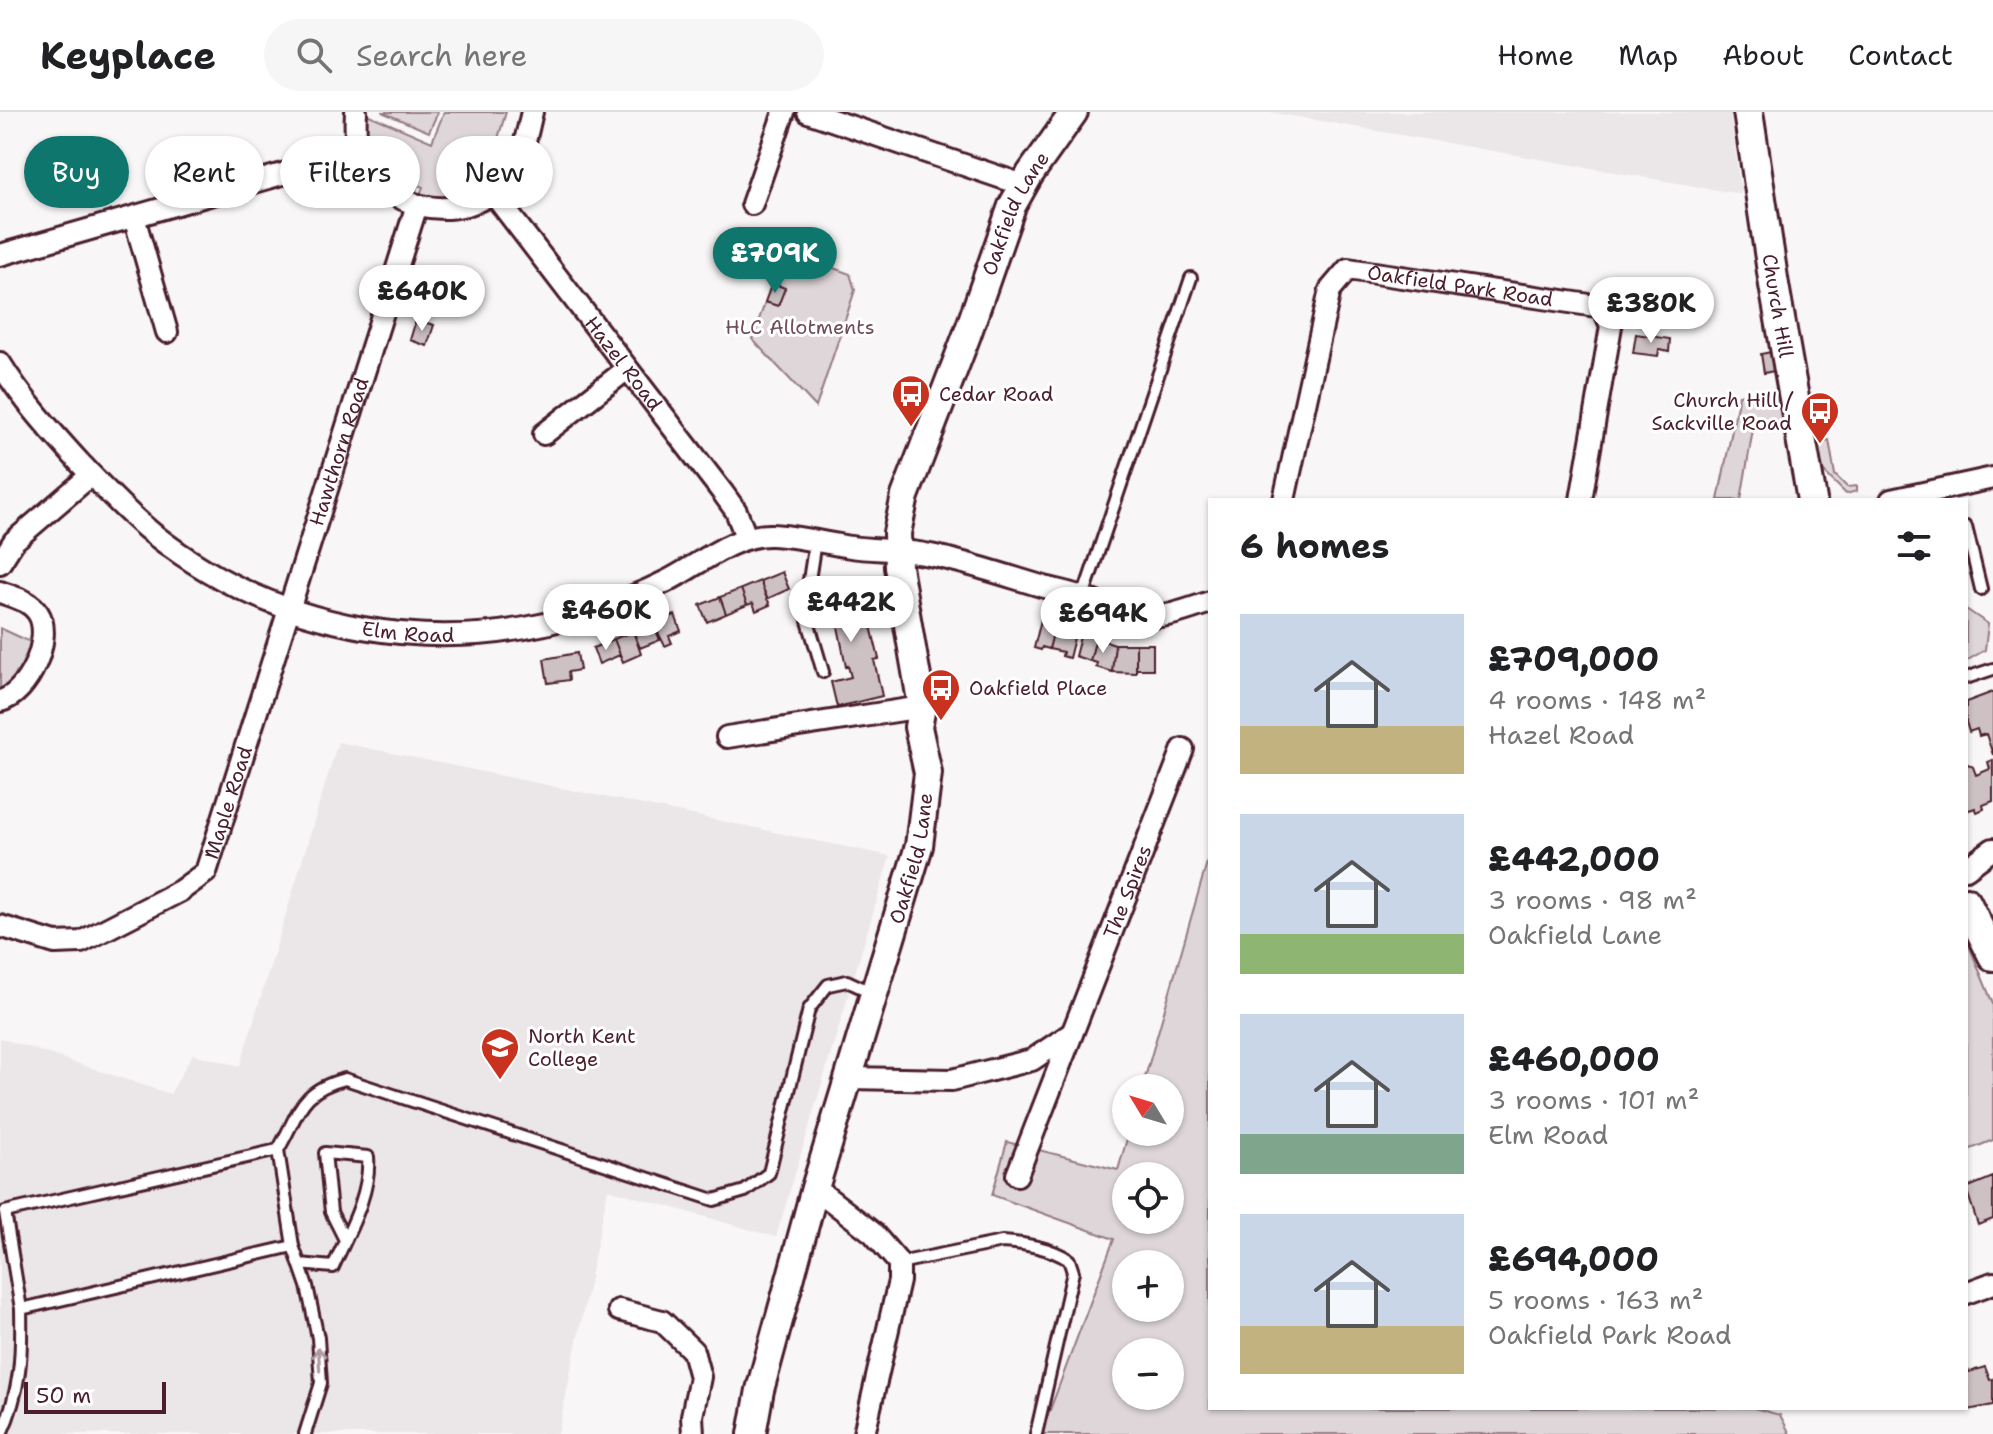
<!DOCTYPE html>
<html lang="en">
<head>
<meta charset="utf-8">
<style>
  :root { --surface:#fff; --page:#f6f6f6; --text:#202124; --muted:#757577; --line:#e0e0e0; --accent:#0f766e }
  body { margin:0; font-family:"Shantell Sans",sans-serif; background:var(--page); color:var(--text); height:100vh; display:flex; flex-direction:column; font-size:30px; white-space:nowrap }
  * { box-sizing:border-box; margin:0 }
  p { font-size:26px; color:var(--muted) }
  .icon { flex:none; width:44px; height:44px; fill:none; stroke:currentColor; stroke-width:2; stroke-linecap:round; stroke-linejoin:round }
  .map { position:relative; flex:1; overflow:hidden }
  .details { position:absolute; left:1208px; top:386px; width:760px; height:912px; display:flex; flex-direction:column; background:var(--surface); border-radius:0px; box-shadow:0 2px 6px #0004 }
  .details>* { flex:none }
  .top-card { position:absolute; left:24px; top:24px; width:760px; height:72px; display:flex; gap:16px }
  .needle { width:52px; rotate:308deg }
  .buttons { position:absolute; left:1112px; top:962px; display:grid; gap:16px }
  .buttons a { display:grid; place-items:center; width:72px; height:72px; border-radius:50%; background:var(--surface); box-shadow:0 2px 6px #0004; font-size:40px }
  .scale { position:absolute; left:24px; bottom:20px; width:142px; box-sizing:border-box; padding-left:8px; border:4px solid #4a1f2b; border-top:0; font-size:22px; line-height:28px; white-space:nowrap; color:#4a1f2b; -webkit-text-stroke:6px #fff; paint-order:stroke }
  .price { position:absolute; translate:-50% -68px; padding:0 18px; border-radius:28px; background:#fff; color:#222; font-size:26px; line-height:52px; filter:drop-shadow(0 2px 4px #0008) }
  .price::after { content:''; position:absolute; left:50%; top:48px; width:24px; height:18px; margin-left:-12px; background:inherit; clip-path:polygon(0 0,100% 0,50% 100%) }
  .price.on { background:var(--accent); color:#fff }
  ul { padding:0; list-style:none }
  li { display:flex; align-items:center; gap:24px; height:200px; padding:0 32px }
  li span { display:grid; place-items:center; flex:none; width:224px; height:160px; border-radius:0px; color:#555 }
  li>.icon { margin-inline-start:auto }
  span .icon { width:96px; height:96px; fill:#fffc; stroke-width:1 }
  li b { font-size:34px }
  h2 { display:flex; justify-content:space-between; align-items:center; height:96px; padding:0 32px; font-size:34px }
  .tag { padding:0 28px; border-radius:36px; background:var(--surface); box-shadow:0 2px 6px #0004; font-size:28px; line-height:72px }
  .tag.on { background:var(--accent); color:#fff }
  header { display:flex; align-items:center; gap:48px; box-sizing:border-box; height:112px; padding:0 40px; background:var(--surface); border-bottom:2px solid var(--line) }
  header strong { font-size:38px }
  nav { display:flex; gap:44px; margin-inline-start:auto; font-size:28px }
  .search { width:560px; height:72px; background:var(--page); display:flex; align-items:center; gap:20px; box-sizing:border-box; padding:0 28px; border-radius:44px; color:var(--muted); font-size:30px }
  .map>svg:first-child { display:block }
  .built { fill:#ebe6e8 }
  .green { fill:#ded6d9; stroke:#947a82; stroke-width:2; fill-rule:evenodd }
  .building { fill:#cdc1c4; stroke:#4a1f2b; stroke-width:2 }
  .lines { fill:none; stroke-linecap:round; stroke-linejoin:round }
  .service-casing { stroke:#4a1f2b; stroke-width:16 }
  .minor-casing { stroke:#4a1f2b; stroke-width:26 }
  .tertiary-casing { stroke:#4a1f2b; stroke-width:32 }
  .secondary-casing { stroke:#4a1f2b; stroke-width:34 }
  .service { stroke:#fff; stroke-width:10 }
  .minor { stroke:#fff; stroke-width:20 }
  .tertiary { stroke:#fff; stroke-width:26 }
  .secondary { stroke:#fff; stroke-width:28 }
  .oneway { stroke:#ae9aa0 }
  .labels { text-anchor:middle; dominant-baseline:central; stroke-width:6; stroke-linejoin:round; paint-order:stroke }
  .street-label { font-size:20px; fill:#4a1f2b; stroke:#fff }
  .park-label { font-size:20px; fill:#6f4d56; stroke:#fff }
  .poi-label { font-size:20px; fill:#4a1f2b; stroke:#fff; text-anchor:start }
</style>
</head>
<body>
<header>
<strong>Keyplace</strong>
<div class="search"><svg class="icon" aria-label="search" viewBox="0 0 24 24"><circle cx="10" cy="10" r="6"/><path d="M15 15l6 6"/></svg>Search here</div>
<nav><a>Home</a><a>Map</a><a>About</a><a>Contact</a></nav>
</header>
<div class="map">
<svg width="1993" height="1322" viewBox="0 0 1993 1322">
  <rect width="100%" height="100%" fill="#f8f6f7"/>
  <filter id="ink" filterUnits="userSpaceOnUse"><feTurbulence type="fractalNoise" baseFrequency=".0125" numOctaves="2"/><feDisplacementMap in="SourceGraphic" scale="16" xChannelSelector="R" yChannelSelector="G"/><feConvolveMatrix kernelMatrix="1 2 1 2 8 2 1 2 1" color-interpolation-filters="sRGB"/></filter>
  <g filter="url(#ink)">
    <path class="built" d="M1269,0h461l11,82z
      M338,630l552,114 -114,381 -168,-48 -50,245h-558v-396l170,56 23,-40 47,12z"/>
    <path class="green" d="M382,0h56l-9,20z
      M444,0h62l-13,43 -29,-9 -13,49 -14,4 -18,-2 4,-10 -5,-2 -4,11c-31,-16 -58,-45 -47,-82l65,28z
      M784,138l66,24 5,16 -39,117 -64,-68z
      M1777,278l7,36 -31,3 -12,71h-23l21,-105z
      M1829,328l6,35 12,12 10,-1v5l-11,3 -27,-27 -3,-24z
      M1966,497l22,15 -3,26 -19,11z
      M0,516l37,17 -9,25 -28,28z
      M1210,740v556h544l26,7 10,19h-749l73,-195 -122,-44 15,-53 111,28 11,-38h41v-44h-28zM1126,1064h44v44h-44zM1126,1152h44v44h-44zM1126,1240h44v44h-44z
      M1966,826l27,66v136l-27,11z"/>
    <path class="building" d="M772,171l13,5 -7,18 -13,-4z
      M1654,196l31,4 -2,15 -31,-4z
      M416,208l18,5 -7,21 -17,-6z
      M1636,222l34,5 -1,13 -10,-2 -1,6 -25,-3z
      M1771,240l3,19 -10,2 -3,-19z
      M782,460l7,17 -22,10 -7,-18z
      M760,469l10,24 -14,6 -3,-8 -6,2 -6,-16z
      M855,470l9,37 5,-1 10,41 -5,1 8,36 -45,11 -6,-25 20,-5 -3,-11 -2,1 -10,-51 -19,4 -6,-25z
      M741,477l6,16 -21,9 -6,-17z
      M720,485l6,17 -19,8 -7,-17z
      M675,503l6,16 -12,5 3,7 -7,3 -12,-23z
      M1041,508l14,6 -6,23 -7,-2 -1,3 -7,-2z
      M653,511l7,17 -20,8 -7,-17z
      M1055,514l15,1 -2,10 6,1 -5,20 -7,-2 1,-4 -14,-3z
      M633,519l8,23 -18,8 -9,-23z
      M1081,521l15,5 -6,23 -15,-5z
      M1096,526l19,6 -3,28 -16,-5 1,-4 -7,-2z
      M614,527l6,16 -21,9 -6,-16z
      M1115,532h21v29l-24,-1z
      M1136,532h17v25h-17z
      M577,541l3,17 -12,2 1,8 -21,3 -4,-24z
      M1993,580v63l-7,-21 -7,2 -2,-7 -8,3 -3,-10v-20z
      M1993,648v41l-10,4 1,4 -7,3 -2,-4 -9,3v-48l7,4 3,8 14,-6 -2,-7z
      M1993,1065v42l-15,6 -12,-37z
      M1966,1255l3,5 16,-5 5,13 3,-1v26l-25,5z"/>
    <g class="lines">
      <defs>
        <path id="service" d="M1966,415l15,62
          M815,429l-9,59 2,21 15,51
          M1083,485l108,-319
          M1966,566l27,-9
          M278,1038l15,96 14,40 11,52 3,45 -16,51
          M293,1134l-272,63 -16,-97 273,-62c22,-38 21,-59 67,-71l369,121 31,-9 24,-18 40,-164 19,-24 19,-4 26,12
          M899,1151l103,-21c21,1 50,6 67,18l4,12 -37,162
          M299,1152l34,3c15,-34 38,-73 35,-110l-43,-4 6,59 14,28
          M1,1322c20,-44 21,-78 20,-125"/>
        <g id="minor">
          <path d="M356,0c-1,18 -1,37 8,54 5,11 16,18 25,25 38,27 93,22 121,-15 13,-17 17,-44 22,-64"/>
          <path d="M808,0l215,73"/>
          <path id="s1" d="M492,80l231,301 13,18 10,26"/>
          <path d="M752,92l32,-92"/>
          <path d="M134,105l33,115"/>
          <path d="M0,143l359,-103"/>
          <path id="s2" d="M0,251c22,36 51,68 80,100 23,24 46,49 72,70 125,99 289,128 440,78 26,-8 51,-18 75,-30 32,-16 67,-47 104,-46 26,1 53,8 80,12 20,3 40,2 60,5 42,5 95,24 137,36 13,3 27,6 39,11 19,8 36,17 57,18 23,1 45,-8 66,-15"/>
          <path d="M544,322l83,-65"/>
          <path id="s3" d="M1284,388l46,-210 18,-21 255,38 8,19 -30,174"/>
          <path d="M1891,388l102,-22"/>
          <path d="M0,451l14,-22 77,-66"/>
          <path d="M0,480c13,5 30,8 38,21 16,24 -10,82 -38,88"/>
          <path d="M727,625l195,-30"/>
          <path d="M1966,757l27,-20"/>
          <path id="s4" d="M0,814l55,17 26,-1 99,-51 26,-19 211,-667"/>
          <path d="M849,966l103,2 80,-20 40,-27"/>
          <path id="s5" d="M1017,1063l166,-426"/>
          <path d="M815,1076l58,45 26,30v18l-35,153"/>
          <path d="M1966,1181l27,-10"/>
          <path d="M619,1198l43,11 31,30 7,26 -8,39 1,18"/>
        </g>
        <g id="tertiary">
          <path id="s6" d="M752,1322l8,-44 55,-202 104,-342 9,-73 -10,-46 4,-20 -4,-24 -20,-116 -1,-34 8,-37 62,-161 45,-129 18,-32 44,-62"/>
        </g>
        <g id="secondary">
          <path id="s7" d="M1748,0l26,173 38,215"/>
          <path d="M1966,790l27,54"/>
        </g>
      </defs>
      <use href="#service" class="service-casing"/>
      <use href="#minor" class="minor-casing"/>
      <use href="#tertiary" class="tertiary-casing"/>
      <use href="#secondary" class="secondary-casing"/>
      <use href="#service" class="service"/>
      <use href="#minor" class="minor"/>
      <use href="#tertiary" class="tertiary"/>
      <use href="#secondary" class="secondary"/>
    </g>
    <defs><path id="oneway-shaft" d="M-6 0H5M1.5-3L5.5 0L1.5 3" fill="none" stroke-width="1.6" stroke-linecap="round" stroke-linejoin="round" transform="scale(2)"/></defs>
    <use class="oneway" href="#oneway-shaft" transform="translate(319 1247) rotate(-93)"/>
  </g>
  <defs>
    <symbol id="bus-pin" viewBox="-11 -11 22 30"><path d="M0 17L-7.5 6A9.5 9.5 0 1 1 7.5 6Z" fill="#c8321e" stroke="#fff"/><path d="M-5-6H5V4H4V6H2V4H-2V6H-4V4H-5ZM-3.5-4V0h7V-4ZM-3.5 1.2v1.5H-2V1.2ZM2 1.2v1.5H3.5V1.2Z" fill="#fff"/></symbol>
    <symbol id="university-pin" viewBox="-11 -11 22 30"><path d="M0 17L-7.5 6A9.5 9.5 0 1 1 7.5 6Z" fill="#c8321e" stroke="#fff"/><path d="M0-5L7-2L0 1L-7-2ZM-4 1L0 2.5L4 1V4Q0 6-4 4Z" fill="#fff"/></symbol>
  </defs>
  <g fill-rule="evenodd">
    <use href="#bus-pin" x="889" y="260" width="44" height="60"/>
    <use href="#bus-pin" x="1798" y="277" width="44" height="60"/>
    <use href="#bus-pin" x="919" y="554" width="44" height="60"/>
    <use href="#university-pin" x="478" y="913" width="44" height="60"/>
  </g>
  <g class="labels">
    <g class="street-label">
      <text stroke="none"><textPath href="#s6" startOffset="1270">Oakfield Lane</textPath></text>
      <text stroke="none"><textPath href="#s3" startOffset="356">Oakfield Park Road</textPath></text>
      <text stroke="none"><textPath href="#s7" startOffset="196">Church Hill</textPath></text>
      <text stroke="none"><textPath href="#s1" startOffset="216">Hazel Road</textPath></text>
      <text stroke="none"><textPath href="#s4" startOffset="668">Hawthorn Road</textPath></text>
      <text stroke="none"><textPath href="#s2" startOffset="508">Elm Road</textPath></text>
      <text stroke="none"><textPath href="#s4" startOffset="300">Maple Road</textPath></text>
      <text stroke="none"><textPath href="#s6" startOffset="598">Oakfield Lane</textPath></text>
      <text stroke="none"><textPath href="#s5" startOffset="304">The Spires</textPath></text>
    </g>
    <g class="park-label">
      <text x="800" y="215">HLC Allotments</text>
    </g>
    <g class="poi-label">
      <text x="939" y="282">Cedar Road</text>
      <text x="1792" y="288" text-anchor="end">Church Hill /<tspan x="1792" dy="23">Sackville Road</tspan></text>
      <text x="969" y="576">Oakfield Place</text>
      <text x="528" y="924">North Kent<tspan x="528" dy="23">College</tspan></text>
    </g>
  </g>
</svg>
<div class="buttons">
<a><svg class="needle" viewBox="-14 -14 28 28"><path d="M0-13l5 13h-10z" fill="#e53935"/><path d="M0 13l5-13h-10z" fill="#757577"/></svg></a>
<a><svg class="icon" aria-label="locate" viewBox="0 0 24 24"><circle cx="12" cy="12" r="6"/><path d="M12 2v4M12 18v4M2 12h4M18 12h4"/></svg></a>
<a>+</a>
<a>−</a>
</div>
<div class="scale">50 m</div>
<b class="price on" style="left:775px;top:183px">£709K</b>
<b class="price" style="left:422px;top:221px">£640K</b>
<b class="price" style="left:1651px;top:233px">£380K</b>
<b class="price" style="left:851px;top:532px">£442K</b>
<b class="price" style="left:606px;top:540px">£460K</b>
<b class="price" style="left:1103px;top:543px">£694K</b>
<div class="top-card">
<a class="tag on">Buy</a>
<a class="tag">Rent</a>
<a class="tag">Filters</a>
<a class="tag">New</a>
</div>
<section class="details">
<h2>6 homes<svg class="icon" aria-label="filters" viewBox="0 0 24 24"><path d="M4 7h16M4 17h16"/><circle cx="9" cy="7" r="2"/><circle cx="15" cy="17" r="2"/></svg></h2>
<ul>
<li><span style="background:linear-gradient(#c9d6e8 70%,#c2b280 0)"><svg class="icon" aria-label="home" viewBox="0 0 24 24"><path d="M3 11l9-7 9 7M6 9v11h12V9"/></svg></span><div><b>£709,000</b><p>4 rooms · 148 m²</p><p>Hazel Road</p></div></li>
<li><span style="background:linear-gradient(#c9d6e8 75%,#8fb573 0)"><svg class="icon" aria-label="home" viewBox="0 0 24 24"><path d="M3 11l9-7 9 7M6 9v11h12V9"/></svg></span><div><b>£442,000</b><p>3 rooms · 98 m²</p><p>Oakfield Lane</p></div></li>
<li><span style="background:linear-gradient(#c9d6e8 75%,#7fa58c 0)"><svg class="icon" aria-label="home" viewBox="0 0 24 24"><path d="M3 11l9-7 9 7M6 9v11h12V9"/></svg></span><div><b>£460,000</b><p>3 rooms · 101 m²</p><p>Elm Road</p></div></li>
<li><span style="background:linear-gradient(#c9d6e8 70%,#c2b280 0)"><svg class="icon" aria-label="home" viewBox="0 0 24 24"><path d="M3 11l9-7 9 7M6 9v11h12V9"/></svg></span><div><b>£694,000</b><p>5 rooms · 163 m²</p><p>Oakfield Park Road</p></div></li>
</ul>
</section>
</div>
</body>
</html>
